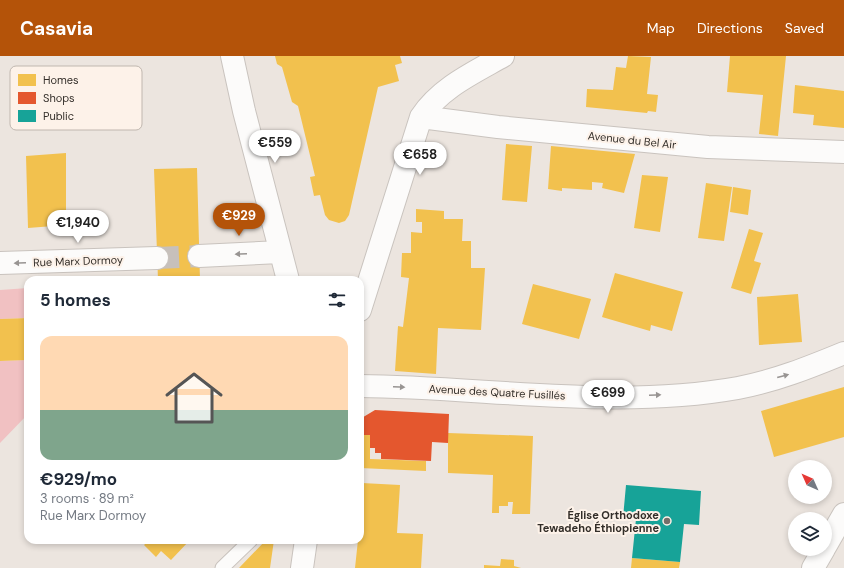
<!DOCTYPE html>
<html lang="en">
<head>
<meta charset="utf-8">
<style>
  :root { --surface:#fff; --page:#f2f2f3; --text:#1f2937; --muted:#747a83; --accent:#b45309 }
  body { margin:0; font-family:"DM Sans",sans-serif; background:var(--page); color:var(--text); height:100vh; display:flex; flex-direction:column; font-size:15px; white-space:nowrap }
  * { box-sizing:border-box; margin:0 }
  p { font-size:13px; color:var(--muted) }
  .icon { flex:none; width:22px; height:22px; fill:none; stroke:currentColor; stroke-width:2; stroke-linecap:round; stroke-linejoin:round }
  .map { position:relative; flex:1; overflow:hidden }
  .details { position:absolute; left:24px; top:220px; width:340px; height:268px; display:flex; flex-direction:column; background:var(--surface); border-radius:12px; box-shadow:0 2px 6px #0003 }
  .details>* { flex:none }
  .needle { width:26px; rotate:315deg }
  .tools { position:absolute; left:788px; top:404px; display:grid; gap:8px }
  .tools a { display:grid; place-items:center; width:44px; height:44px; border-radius:50%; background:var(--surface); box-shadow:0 2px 6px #0003; font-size:20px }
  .price { position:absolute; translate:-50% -34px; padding:0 9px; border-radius:14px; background:#fff; color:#222; font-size:13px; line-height:26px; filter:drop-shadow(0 1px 2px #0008) }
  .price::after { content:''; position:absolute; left:50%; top:24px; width:12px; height:9px; margin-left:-6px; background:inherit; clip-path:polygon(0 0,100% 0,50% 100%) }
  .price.on { background:var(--accent); color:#fff }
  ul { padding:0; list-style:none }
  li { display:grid; align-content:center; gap:8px; height:212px; padding:0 16px }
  li span { display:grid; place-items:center; height:124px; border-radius:12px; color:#555 }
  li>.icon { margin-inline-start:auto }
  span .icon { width:72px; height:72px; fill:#fffc; stroke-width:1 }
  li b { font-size:17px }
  h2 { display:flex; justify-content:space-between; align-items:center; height:48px; padding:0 16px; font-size:17px }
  header { display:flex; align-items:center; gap:24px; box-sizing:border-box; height:56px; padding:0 20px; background:var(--accent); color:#fff }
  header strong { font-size:19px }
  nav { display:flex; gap:22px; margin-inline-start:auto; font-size:14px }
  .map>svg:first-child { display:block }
  .green { fill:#f1c1c2 }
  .homes { fill:#f2c14e }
  .shops { fill:#e4572e }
  .public { fill:#17a398 }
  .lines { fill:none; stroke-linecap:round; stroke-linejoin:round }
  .street-tunnel { stroke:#c7c0bb; stroke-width:22; stroke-dasharray:22 11; stroke-linecap:butt }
  .lane-casing { stroke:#c9c3be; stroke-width:15 }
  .street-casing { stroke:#c9c3be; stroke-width:24 }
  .lane { stroke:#fcfbfa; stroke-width:13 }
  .street { stroke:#fcfbfa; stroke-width:22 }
  .oneway { fill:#989492 }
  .poi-dot { fill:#746e69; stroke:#fdf2e9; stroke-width:1.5 }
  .labels { text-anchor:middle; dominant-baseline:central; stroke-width:4; stroke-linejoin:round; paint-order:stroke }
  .street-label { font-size:11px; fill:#332e29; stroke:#fdf2e9 }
  .poi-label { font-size:11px; font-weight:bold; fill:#332e29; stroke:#fdf2e9; text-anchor:end }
  .key { fill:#fdf2e9; stroke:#c0b7af; stroke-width:1 }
  .key-label { font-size:11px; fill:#332e29 }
</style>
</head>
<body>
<header>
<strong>Casavia</strong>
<nav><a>Map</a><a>Directions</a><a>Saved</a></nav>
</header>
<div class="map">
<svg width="844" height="512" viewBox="0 0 844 512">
  <rect width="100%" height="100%" fill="#ece5df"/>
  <path class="green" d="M28,232v30l-28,1v-29z
    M28,304v54l-28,29v-82z"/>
  <path class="homes" d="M275,0h125l2,7 -7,2 4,16 -21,6 -29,128 -4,6 -6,2 -10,-3 -4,-5 -5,-20 -6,1 -4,-19 5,-1 -17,-70 -6,-4 -10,-35 -5,-3z
    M628,0l23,1 -4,37 11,1 -2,17 -8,-1 -1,2 -61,-6 1,-18 26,1 3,-23 10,1z
    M730,0h56l-8,80 -19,-2 4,-39 -36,-3z
    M795,29l49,6v37l-31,-3 1,-10 -21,-2z
    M506,88l26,2 -5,56 -25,-2z
    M551,90l84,8 -11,39 -22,-5 1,-5 -11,-1v8l-30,-2v3l-14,-2z
    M66,97v72l-38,3 -2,-72z
    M197,112l3,112h-42l-4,-111z
    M642,119l26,2 -8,55 -26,-4z
    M706,127l26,4 -8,54 -26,-3z
    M733,131l18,3 -3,25 -18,-3z
    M416,153l28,2v8h19l-1,22h9v27h14l-4,62 -43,-2 -2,46 -41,-3 3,-45 5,1 6,-49 -8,-1 1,-24h9v-21l11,1v-11h-6z
    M749,173l14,4 -9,28 7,2 -10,31 -20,-6z
    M615,217l68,19 -11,39 -21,-6 -1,6 -48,-14z
    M533,228l58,15 -12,40 -57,-15z
    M798,238l4,48 -43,3 -2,-48z
    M28,262v42l-28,1v-42z
    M844,331v50l-70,20 -13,-46z
    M448,377l85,3 -3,78h-18l1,-12h-5v4h-9v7h-7l1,-38 -45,-2z
    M360,379h10v24l56,2v10l-66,-3z
    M362,427l38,2 -3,48 26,1 -2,34h-66l3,-28h2z
    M149,484h41l-19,20 -10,-9 -5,6 -12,-12z
    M266,484h8l-4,28h-31z
    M632,502l48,4 -1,6h-48z
    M501,503l13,1v6l7,2h-37v-3l16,1z"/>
  <path class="shops" d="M375,354l74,4 -1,29 -16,-1 -1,19 -50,-2v-6h-6v-5h-5v-13h-10v-16z"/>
  <path class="public" d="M626,429l75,6 -2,34 -15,-1 -4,38 -48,-4 4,-39 -13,-1z"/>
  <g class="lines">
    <path class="street-tunnel" d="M157,202l42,-2"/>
    <defs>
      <path id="lane" d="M222,512l29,-28"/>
      <path id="street" d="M232,0l12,55 44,169
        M421,61l77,10 210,20 136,5
        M199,200l81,-4
        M0,207l157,-5
        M360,254l61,-193c19,-29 52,-44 82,-61
        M360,330c125,1 254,24 378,2 37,-7 72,-21 106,-35
        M825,491l19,-33
        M302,512l4,-28
        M813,512l11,-19"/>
    </defs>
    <use href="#lane" class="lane-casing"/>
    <use href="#street" class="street-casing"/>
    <use href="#lane" class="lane"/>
    <use href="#street" class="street"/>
  </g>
  <defs><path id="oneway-solid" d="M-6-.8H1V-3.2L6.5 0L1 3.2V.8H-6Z"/></defs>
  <g class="oneway">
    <use href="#oneway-solid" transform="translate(241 198) rotate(177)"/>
    <use href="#oneway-solid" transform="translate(20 207) rotate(178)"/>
    <use href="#oneway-solid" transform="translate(783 320) rotate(-15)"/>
    <use href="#oneway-solid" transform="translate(399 331) rotate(3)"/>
    <use href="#oneway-solid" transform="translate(655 339) rotate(-2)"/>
  </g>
  <circle class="poi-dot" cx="667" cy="465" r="4"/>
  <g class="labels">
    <g class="street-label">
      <text transform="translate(632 84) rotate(6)">Avenue du Bel Air</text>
      <text transform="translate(78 205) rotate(-2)">Rue Marx Dormoy</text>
      <text transform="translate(497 336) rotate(3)">Avenue des Quatre Fusillés</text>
    </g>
    <g class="poi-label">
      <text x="659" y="459">Église Orthodoxe<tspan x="659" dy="13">Tewadeho Éthiopienne</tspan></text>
    </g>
  </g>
  <rect x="10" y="10" width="132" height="64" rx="6" class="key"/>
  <rect x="18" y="18" width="18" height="12" fill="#f2c14e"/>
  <rect x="18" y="36" width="18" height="12" fill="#e4572e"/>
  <rect x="18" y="54" width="18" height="12" fill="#17a398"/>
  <g class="key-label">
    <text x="43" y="28">Homes</text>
    <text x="43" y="46">Shops</text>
    <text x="43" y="64">Public</text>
  </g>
</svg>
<div class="tools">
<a><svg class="needle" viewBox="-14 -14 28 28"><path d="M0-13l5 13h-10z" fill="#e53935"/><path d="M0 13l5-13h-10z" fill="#747a83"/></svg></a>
<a><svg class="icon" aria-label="layers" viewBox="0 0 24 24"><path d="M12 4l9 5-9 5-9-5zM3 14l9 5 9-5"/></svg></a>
</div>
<b class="price" style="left:275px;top:108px">€559</b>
<b class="price" style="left:420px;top:120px">€658</b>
<b class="price on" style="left:239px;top:181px">€929</b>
<b class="price" style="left:78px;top:188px">€1,940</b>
<b class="price" style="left:608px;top:358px">€699</b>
<section class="details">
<h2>5 homes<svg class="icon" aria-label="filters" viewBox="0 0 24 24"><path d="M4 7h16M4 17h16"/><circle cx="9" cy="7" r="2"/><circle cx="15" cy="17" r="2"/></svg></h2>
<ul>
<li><span style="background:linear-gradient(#ffd9b3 60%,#7fa58c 0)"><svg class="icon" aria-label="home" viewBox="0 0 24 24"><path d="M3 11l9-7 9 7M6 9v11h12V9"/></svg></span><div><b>€929/mo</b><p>3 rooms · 89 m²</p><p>Rue Marx Dormoy</p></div></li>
</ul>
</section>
</div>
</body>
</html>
